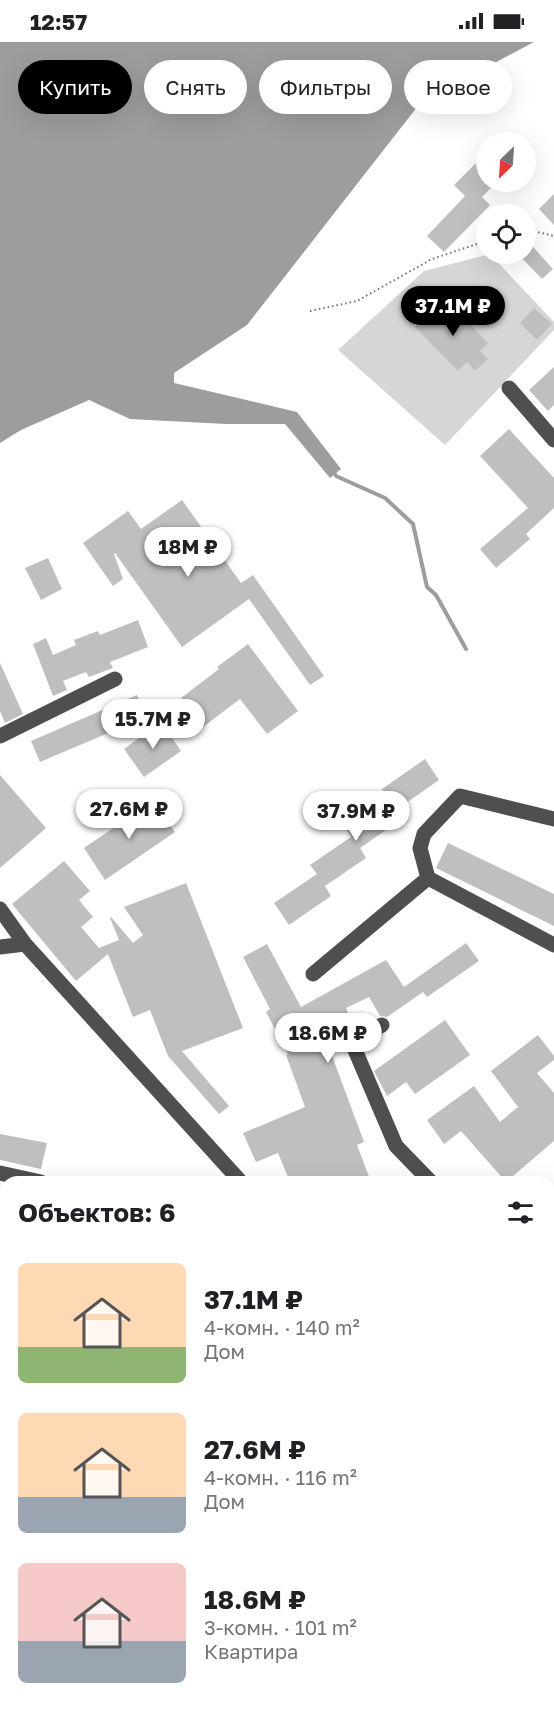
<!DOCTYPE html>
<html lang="ru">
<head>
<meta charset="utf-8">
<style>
  :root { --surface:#fff; --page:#f2f2f2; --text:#202124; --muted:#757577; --accent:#000 }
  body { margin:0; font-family:"Golos Text",sans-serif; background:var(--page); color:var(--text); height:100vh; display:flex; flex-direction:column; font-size:22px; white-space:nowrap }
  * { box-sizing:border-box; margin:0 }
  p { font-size:20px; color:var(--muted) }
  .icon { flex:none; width:33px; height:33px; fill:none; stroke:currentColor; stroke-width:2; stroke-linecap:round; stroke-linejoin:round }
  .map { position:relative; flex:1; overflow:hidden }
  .panel { position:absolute; left:0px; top:1134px; width:555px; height:534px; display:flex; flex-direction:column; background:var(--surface); border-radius:18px 18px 0 0; box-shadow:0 6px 24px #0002 }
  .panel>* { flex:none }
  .top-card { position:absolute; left:18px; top:18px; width:519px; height:54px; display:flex; gap:12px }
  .needle { width:39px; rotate:205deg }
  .fabs { position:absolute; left:476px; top:90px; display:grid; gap:12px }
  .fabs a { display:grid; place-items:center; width:60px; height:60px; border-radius:50%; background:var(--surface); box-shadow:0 6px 24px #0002; font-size:30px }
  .price { position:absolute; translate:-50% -51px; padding:0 14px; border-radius:21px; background:#fff; color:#222; font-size:20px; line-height:39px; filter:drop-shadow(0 2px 3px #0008) }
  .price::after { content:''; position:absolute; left:50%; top:36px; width:18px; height:14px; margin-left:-9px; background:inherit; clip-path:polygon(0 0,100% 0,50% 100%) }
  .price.current { background:var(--accent); color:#fff }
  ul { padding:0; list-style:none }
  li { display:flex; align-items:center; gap:18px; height:150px; padding:0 18px }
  li span { display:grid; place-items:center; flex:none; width:168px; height:120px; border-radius:9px; color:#555 }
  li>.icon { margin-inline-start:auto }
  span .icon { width:72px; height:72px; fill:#fffc; stroke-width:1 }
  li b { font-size:26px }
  h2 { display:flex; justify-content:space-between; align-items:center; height:72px; padding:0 18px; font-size:26px }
  .pill { padding:0 21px; border-radius:27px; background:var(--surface); box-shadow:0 6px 24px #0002; font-size:21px; line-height:54px }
  .pill.current { background:var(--accent); color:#fff }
  .status { display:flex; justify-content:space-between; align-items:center; height:42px; padding:0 30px; background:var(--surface); direction:ltr }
  .status svg { height:16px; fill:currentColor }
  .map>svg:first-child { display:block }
  .green { fill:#d6d6d6 }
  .water { fill:#9d9d9d }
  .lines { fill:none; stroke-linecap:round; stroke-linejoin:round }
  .stream { stroke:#9d9d9d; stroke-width:4 }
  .building { fill:#bfbfbf }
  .major-casing { stroke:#dbdbdb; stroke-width:16 }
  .path { stroke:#717171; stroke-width:2; stroke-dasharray:1.5 3; stroke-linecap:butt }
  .minor { stroke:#4f4f4f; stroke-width:15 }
  .major { stroke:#000; stroke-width:15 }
</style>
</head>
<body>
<div class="status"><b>12:57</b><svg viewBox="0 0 49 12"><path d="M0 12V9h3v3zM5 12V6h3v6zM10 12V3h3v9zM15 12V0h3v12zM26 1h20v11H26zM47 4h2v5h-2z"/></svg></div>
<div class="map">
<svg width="554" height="1668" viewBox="0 0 554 1668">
  <rect width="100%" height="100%" fill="#fff"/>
  <path class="green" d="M490,212l64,68v8l-109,115 -107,-95 86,-79z
    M6,1411v251h190l3,6h-199v-251z"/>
  <path class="water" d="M0,0h534l-113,60 -174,223 -73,48v10l123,29 44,57 -11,9 -45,-54h-59l-96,-5 -41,-19 -68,30 -21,13z
    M6,1484v176l-6,-4v-163z
    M8,1662h81l-5,6h-68z"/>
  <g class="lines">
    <path class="stream" d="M333,429l3,5 49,22 28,26 14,63 9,8 30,54"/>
  </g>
  <path class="building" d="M481,116l5,5v19h11l-15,15 8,8 -46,47 -17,-16 38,-40 -11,-11z
    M554,152v31l-15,-16z
    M525,196l28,31 -11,10 -24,-25h7z
    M445,256l43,45 -8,8 8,8 -13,12 -8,-9 -9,9 -43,-44z
    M534,266l18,16 -15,16 -17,-17z
    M554,325v38l-6,6 -19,-21z
    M509,387l45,49v30l-28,26 4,5 -34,29 -16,-19 48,-41 -48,-52z
    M182,458l59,83 12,-8 71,101 -14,9 -61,-86 -67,48 -67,-94 -1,1 9,25 -10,7 -30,-43 45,-32 13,18z
    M48,516l14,31 -21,11 -16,-32z
    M138,578l10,27 -38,15 3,6 -24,9 -3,-5 -23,9 4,9 -14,6 -20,-52 13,-6 7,17 23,-10 -2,-5 24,-9 2,4z
    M248,602l50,67 -31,23 -27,-35 -37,28 -22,-29 38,-29 -2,-2z
    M0,621l23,51 -18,9 -5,-12z
    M137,653l9,22 -106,45 -9,-21z
    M161,680l20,29 -37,26 -20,-28z
    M425,717l14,21 -43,30 6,9 -42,29 6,10 -41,28 6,10 -42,29 -15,-22 43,-29 -7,-9 41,-28 -6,-10 42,-29 -5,-9z
    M0,733l46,53 -46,40z
    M153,759l22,31 -70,48 -21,-32z
    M448,801l106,51v32l-118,-58z
    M64,819l26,30 -11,9 14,17 -12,10 18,21 20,-8 -9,-22 1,-1 22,26 10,-8 -19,-28 62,-24 57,145 -61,23 47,55 -10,8 -51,-58 -18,-46 -17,7 -25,-63 -32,27 -64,-77z
    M466,901l13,18 -52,36 -4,-5 -36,25 -7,-1 -11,-19 -23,11 8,20 -29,9 39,105 -7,3 14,37h-81l-12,-29 -22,9 -13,-29 62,-26 -19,-52 2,-1 -22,-42 4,-3 -27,-52 24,-13 34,63 85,-47 18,27z
    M445,978l25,35 -55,39 -9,-12 -19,14 -13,-25z
    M538,993l16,21v4l-17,13 17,20v48l-48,41 -45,-51 -17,13 -17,-24 47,-34 26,36 18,-15 -27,-36z
    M0,1092l47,9 -6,26 -41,-9z"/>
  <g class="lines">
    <defs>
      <path id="major" d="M549,1440l5,-5
        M299,1668l7,-6"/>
    </defs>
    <use href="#major" class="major-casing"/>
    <path class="path" d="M525,187l29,7
      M310,269l47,-10 75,-42 54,-18
      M0,1434l6,-5
      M0,1443h6
      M0,1459l5,7 -5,15
      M169,1668l7,-6
      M172,1668l22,-6"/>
    <path class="minor" d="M509,346l45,52
      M0,694l115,-57
      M554,777l-94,-23 -36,38 -4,14 8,30 126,67
      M0,867l25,35 216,238
      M0,905l25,-3
      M313,932l115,-96
      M382,983l-30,18 44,103 35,36
      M0,1131l41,9
      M0,1184l6,7
      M549,1259l5,5
      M549,1304l5,-5
      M0,1312l6,-6
      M549,1323l5,-5
      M0,1394l6,-5
      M549,1579l5,-4
      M549,1642l5,6
      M416,1662l6,6
      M466,1662l5,6
      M225,1668l1,-6
      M550,1668l4,-3"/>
    <use href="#major" class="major"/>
  </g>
</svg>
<div class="fabs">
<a><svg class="needle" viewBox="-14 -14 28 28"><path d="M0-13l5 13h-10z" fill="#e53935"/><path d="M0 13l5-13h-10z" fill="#757577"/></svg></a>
<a><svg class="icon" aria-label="locate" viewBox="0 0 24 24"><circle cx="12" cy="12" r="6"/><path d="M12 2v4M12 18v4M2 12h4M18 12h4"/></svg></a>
</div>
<b class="price current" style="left:453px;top:295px">37.1M ₽</b>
<b class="price" style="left:188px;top:536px">18M ₽</b>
<b class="price" style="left:153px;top:708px">15.7M ₽</b>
<b class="price" style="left:129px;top:798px">27.6M ₽</b>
<b class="price" style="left:356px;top:800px">37.9M ₽</b>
<b class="price" style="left:328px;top:1022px">18.6M ₽</b>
<div class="top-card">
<a class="pill current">Купить</a>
<a class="pill">Снять</a>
<a class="pill">Фильтры</a>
<a class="pill">Новое</a>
</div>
<section class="panel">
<h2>Объектов: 6<svg class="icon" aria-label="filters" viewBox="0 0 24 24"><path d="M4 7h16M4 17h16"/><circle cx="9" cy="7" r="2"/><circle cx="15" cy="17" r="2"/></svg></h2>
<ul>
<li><span style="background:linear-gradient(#ffd9b3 70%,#8fb573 0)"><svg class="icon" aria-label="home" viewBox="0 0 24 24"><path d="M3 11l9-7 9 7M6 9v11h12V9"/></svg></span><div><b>37.1M ₽</b><p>4-комн. · 140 m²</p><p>Дом</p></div></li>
<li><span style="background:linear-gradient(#ffd9b3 70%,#9aa5b1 0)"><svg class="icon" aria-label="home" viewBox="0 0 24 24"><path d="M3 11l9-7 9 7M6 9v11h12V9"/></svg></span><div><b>27.6M ₽</b><p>4-комн. · 116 m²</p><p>Дом</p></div></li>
<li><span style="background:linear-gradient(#f6c9c9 65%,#9aa5b1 0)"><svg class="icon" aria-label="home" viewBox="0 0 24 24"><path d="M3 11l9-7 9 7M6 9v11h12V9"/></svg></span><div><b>18.6M ₽</b><p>3-комн. · 101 m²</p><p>Квартира</p></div></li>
</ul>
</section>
</div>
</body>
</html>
